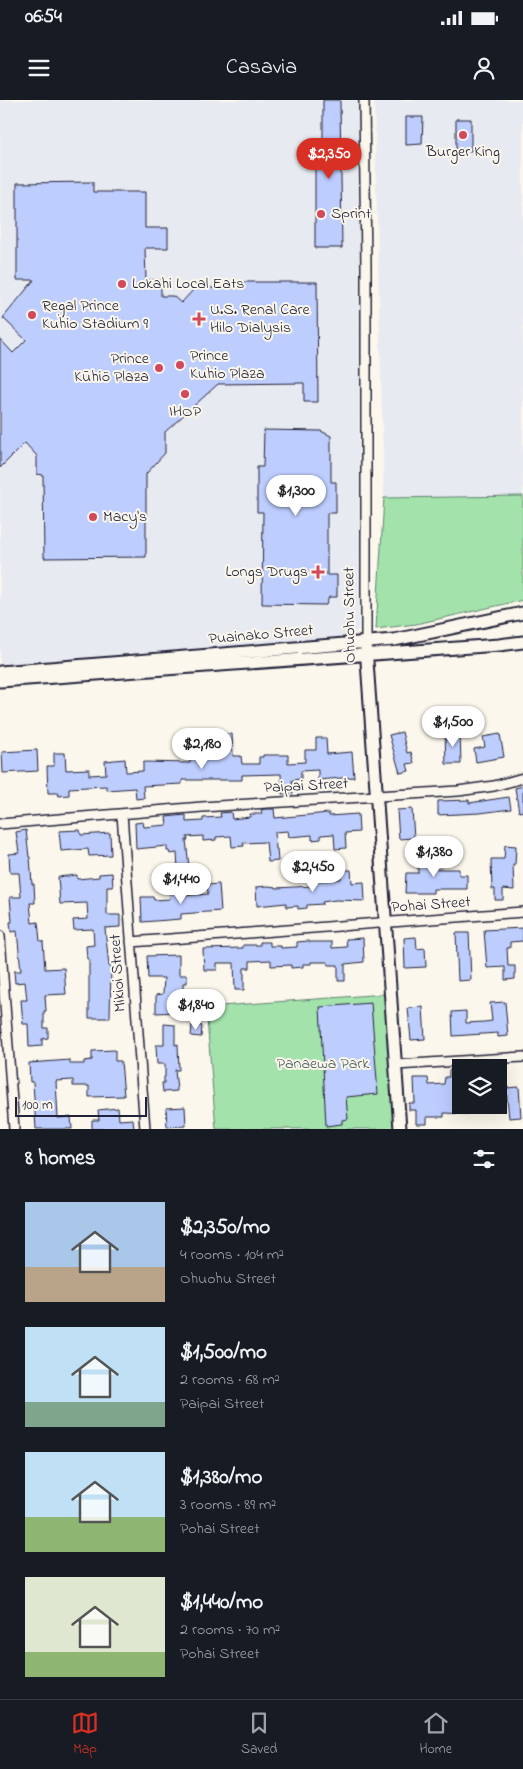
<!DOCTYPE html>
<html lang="en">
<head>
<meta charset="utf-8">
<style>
  :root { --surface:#171b24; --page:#242831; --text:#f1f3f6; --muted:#9ea1a6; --line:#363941; --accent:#d93025 }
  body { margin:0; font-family:"Indie Flower",sans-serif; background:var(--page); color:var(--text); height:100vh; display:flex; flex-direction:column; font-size:19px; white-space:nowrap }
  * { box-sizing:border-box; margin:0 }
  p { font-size:16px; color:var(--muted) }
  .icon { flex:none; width:28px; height:28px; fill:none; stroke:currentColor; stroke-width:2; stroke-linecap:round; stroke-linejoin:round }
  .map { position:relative; height:1029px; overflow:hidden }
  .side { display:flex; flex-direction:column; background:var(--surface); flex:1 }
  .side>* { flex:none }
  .buttons { position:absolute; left:452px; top:959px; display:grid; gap:10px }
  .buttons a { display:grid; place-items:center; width:55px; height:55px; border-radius:0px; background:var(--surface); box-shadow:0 5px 20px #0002; font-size:25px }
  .scale { position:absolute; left:15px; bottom:12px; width:132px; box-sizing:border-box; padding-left:5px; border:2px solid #22223b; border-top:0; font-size:14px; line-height:18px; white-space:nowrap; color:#22223b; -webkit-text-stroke:4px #fbf7ec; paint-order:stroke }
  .price { position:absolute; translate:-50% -42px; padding:0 11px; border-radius:18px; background:#fff; color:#222; font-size:16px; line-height:32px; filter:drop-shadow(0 1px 2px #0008) }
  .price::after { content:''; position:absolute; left:50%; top:30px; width:15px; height:11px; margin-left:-8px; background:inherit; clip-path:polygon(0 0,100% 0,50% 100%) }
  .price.active { background:var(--accent); color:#fff }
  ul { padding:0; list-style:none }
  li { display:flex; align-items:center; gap:15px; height:125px; padding:0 25px }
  li span { display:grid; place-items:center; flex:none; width:140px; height:100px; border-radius:0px; color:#555 }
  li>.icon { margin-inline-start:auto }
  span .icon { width:60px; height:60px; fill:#fffc; stroke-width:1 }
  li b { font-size:21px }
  h2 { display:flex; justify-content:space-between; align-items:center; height:60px; padding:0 25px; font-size:21px }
  .status { display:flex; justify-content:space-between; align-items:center; height:35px; padding:0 25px; background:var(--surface); direction:ltr }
  .status svg { height:14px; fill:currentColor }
  header { display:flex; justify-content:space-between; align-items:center; height:65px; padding:0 25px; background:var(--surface); font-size:22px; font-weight:600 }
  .dock { display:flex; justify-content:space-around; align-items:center; height:70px; border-top:1px solid var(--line); background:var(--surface); font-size:14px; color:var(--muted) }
  .dock a { display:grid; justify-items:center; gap:2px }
  .dock .active { color:var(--accent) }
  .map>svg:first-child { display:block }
  .built { fill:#e8eaf1 }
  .green { fill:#a3e3ab; stroke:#628273 }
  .building { fill:#bdcdfe; stroke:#22223b }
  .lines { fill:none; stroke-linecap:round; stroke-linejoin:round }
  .street-casing { stroke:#22223b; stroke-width:12 }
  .secondary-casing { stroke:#22223b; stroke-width:15 }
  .street { stroke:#fbf7ec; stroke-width:9 }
  .secondary { stroke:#fbf7ec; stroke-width:11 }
  .poi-dot { fill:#d1495b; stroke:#fbf7ec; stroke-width:2 }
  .labels { text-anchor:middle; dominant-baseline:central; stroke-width:4; stroke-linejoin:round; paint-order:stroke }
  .poi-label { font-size:16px; fill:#22223b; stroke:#fbf7ec; text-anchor:start }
  .street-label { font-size:16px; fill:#22223b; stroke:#fbf7ec }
  .park-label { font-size:16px; fill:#495c5d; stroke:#fbf7ec }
</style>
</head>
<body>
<div class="status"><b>06:54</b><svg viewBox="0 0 49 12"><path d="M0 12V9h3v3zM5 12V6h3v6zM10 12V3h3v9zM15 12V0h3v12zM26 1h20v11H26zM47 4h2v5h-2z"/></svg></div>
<header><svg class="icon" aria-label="menu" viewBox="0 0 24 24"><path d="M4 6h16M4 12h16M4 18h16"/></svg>Casavia<svg class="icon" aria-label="person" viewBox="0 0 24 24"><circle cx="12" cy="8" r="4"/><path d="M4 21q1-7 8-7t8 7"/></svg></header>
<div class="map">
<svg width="523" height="1029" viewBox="0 0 523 1029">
  <rect width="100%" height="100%" fill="#fbf7ec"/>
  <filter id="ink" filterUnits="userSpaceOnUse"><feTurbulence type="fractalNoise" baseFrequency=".02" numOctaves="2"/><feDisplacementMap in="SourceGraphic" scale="10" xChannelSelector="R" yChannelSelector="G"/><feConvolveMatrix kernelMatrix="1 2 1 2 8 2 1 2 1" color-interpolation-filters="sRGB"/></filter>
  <g filter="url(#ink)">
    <path class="built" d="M0,0h360l-1,529 -7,6 -3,1 -349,29z
      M374,0h149v396l-139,2z"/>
    <path class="green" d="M523,396v104l-107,24 -40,5 8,-131z
      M385,894l10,135h-179l-10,-122z"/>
    <path class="building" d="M323,0h17l2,148h-27v-102l8,-1z
      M406,17h17l-1,27 -16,1z
      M456,19h15v32h-15z
      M93,82v10h52v36h23v20h-23l1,32h15v16h12l8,7 14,-15h25v-6h97l1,120h-14v-19l-86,1 -53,48v21l-19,21v83l-102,1 -1,-83 -6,-1v-18l-12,-13 -25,25v-129l13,14 13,-13 -23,-22 31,-38h-17v-97z
      M264,330l57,1 10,5v46h5v31h-9v62h10v22h-8l-3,8 -64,-1 1,-92h-6v-45h6z
      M402,632l5,21 4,-1 3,11 -7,1 2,7 -9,2 -11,-38z
      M460,632l1,32h-15l-1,-31z
      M225,634h7l1,22h8l1,8h17v-7h4v-2h25v8l17,-1v-12h11v-12h10l1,16 25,-2 2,25 -36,3v-10l-17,1v8l-9,1 1,13 -11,1 -1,-20 -39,1v5h-60v4l-39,2 1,12 -8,1 -1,-11 -28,2 -1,-4 -37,2v7l-11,1 1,-3h-11l-1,-27h7v-13h11l1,17 23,-1v6l17,-1 -1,-13 20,-2 1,13 17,-1v-9l47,1v-7l20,-1 -1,-18 16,-1z
      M500,634l4,23 -28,5 -2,-13 11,-2 -2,-10z
      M37,650l1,21 -35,2 -1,-21z
      M523,686v25l-4,1 -4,-24z
      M509,697l2,12 -31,4 -42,2v-14l31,-1v3z
      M265,709h9l1,9 54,-5v3l29,-2 1,18 -14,1 1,15 -11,1 -1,-15 -13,1v4l-9,1v-5l-23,2 -1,-6 -13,1 1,17h1l1,12 -10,1 -2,-20 -23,1 1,3 -12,1 -1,-11 -15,1v3l-13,1v-5l-16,1 1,3h-2l3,27 -11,2 -1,-16 -7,1 -1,-3h-2v-5l-31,3 -1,-26 8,-1 1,5 23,-2 -1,-8 20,-2v7l17,-1v-3l18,-1 -1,-4 11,-1 1,7 18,-2v-3h12l-1,-4z
      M412,709l2,29 -15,1 -2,-29z
      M26,730l3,27h1l2,27h2l1,19h-5l2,20 6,-1 2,19h3l2,28 19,-1 2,26 -21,1 1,16h-2v17h4v10l-6,1v7l-13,1 -1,-23h-5l-2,-24h6l-2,-18 -10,1 -1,-12h7l-4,-40 -6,1 -1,-10h2l-2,-25h11l-2,-24h-9l-1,-19 10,-1 -3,-21z
      M80,730l1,5 29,-2 1,22 -22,1 -1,-7 -27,2 -2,-20z
      M505,745l11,1 -1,19h-2l1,25 -11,-1v11h-8v-11h-3l-1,-30h13z
      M424,751h10v18h25v6h8v14h-34v4h-28l1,-20h12v-11h6z
      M341,770h10l1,13 12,-1 1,19 -29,-1 -14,2 1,2 -16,1v3l-9,1v-3l-12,1v-4l-29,3 -1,-19 12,-1 8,1v1l37,-2v-5l28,-2z
      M112,773l1,14h-6v28h13v12l-15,1 4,38h2l-1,52h-21v-59h-2l-1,-13 8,-1 -1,-16 -19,1 -1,-10 15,-1 -1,-16 -27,1 -2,-27 19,-2v4l22,-2v-3z
      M219,784l2,27 -40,3v5l-39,3 -1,-25h12l1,3 16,-1 -1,-6h11v3l28,-2 -1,-9z
      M523,828v13l-13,1v6h-3l1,18h7v13l-10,1v-13l-18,1 -3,-38z
      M456,833h13l2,47 -13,1z
      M416,837l1,12 8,-1 1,19 -21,1 -1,-30z
      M363,838l1,24 -19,2v17h-7v-16h-10v-3h-17v2h-8v3l-12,1v-3l-20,1v-6l-21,1v7h-6v22h-9l-1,-27h-17v7h-13l-1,-21 40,-1v-3h17v-3h10v4h11v2l16,-1v-5l12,-1v1h23v6l15,-1 -1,-8z
      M179,855v20h8v8h-4v20h-3l-1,9 -23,1v-18l7,-1 1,-16h-16l-1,-22z
      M505,902l3,34 -10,1v-4l-45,3 -1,-24 14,-1v12l18,-1 8,-1 -2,-18z
      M371,903l7,91 -32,3 2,22 -6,1v4l-16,2 -6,-119z
      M423,907l2,32 -14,1 -3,-32z
      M164,924l11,1v20l3,-1 1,26h-4l2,21 -14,1 -1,-9h2v-6h1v-13h-8l-1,-19h8z
      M192,925l10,1 -1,11 -10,-1z
      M115,950v11h6l3,35 -35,1v-11h-16v-6l-17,1 2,37 13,-1 1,12h-36l-3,-47h-3l-1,-19 41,-3v4h14v-3l8,-1v-9z
      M449,970h8v7h4v28h7v9l-24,-1v4h-17v7h-11v-14h-7v-7h6l-1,-25h14l1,7 15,-1 1,-7h4z
      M519,987l2,30 -12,1 -3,-30z
      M185,1007l1,19 -19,1 -1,-19z
      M118,1008l1,12 14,-1 1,10h-42v-9h7l-1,-10z"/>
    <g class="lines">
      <defs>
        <path id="street" d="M364,0l2,167v376
          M122,714l23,315
          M0,724l202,-17 256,-16 36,-5 29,-8
          M0,836l14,193
          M131,842l392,-30
          M396,965l127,-8"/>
        <path id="secondary" d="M366,547l34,482
          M0,572l394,-32 129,-27
          M0,581l499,-36 24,-3"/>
      </defs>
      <use href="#street" class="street-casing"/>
      <use href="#secondary" class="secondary-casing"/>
      <use href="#street" class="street"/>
      <use href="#secondary" class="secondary"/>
    </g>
  </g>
  <g class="poi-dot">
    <circle cx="463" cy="35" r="5"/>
    <circle cx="321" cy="114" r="5"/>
    <circle cx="122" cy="184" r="5"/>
    <circle cx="32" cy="215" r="5"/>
    <path d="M196.5 211.5h5v5h5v5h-5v5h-5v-5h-5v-5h5z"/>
    <circle cx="180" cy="265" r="5"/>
    <circle cx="159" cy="268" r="5"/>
    <circle cx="185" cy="294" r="5"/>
    <circle cx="93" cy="417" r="5"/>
    <path d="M315.5 464.5h5v5h5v5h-5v5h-5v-5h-5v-5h5z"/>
  </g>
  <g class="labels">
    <g class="poi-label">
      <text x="463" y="52" text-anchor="middle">Burger King</text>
      <text x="331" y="114">Sprint</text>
      <text x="132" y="184">Lokahi Local Eats</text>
      <text x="42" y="206">Regal Prince<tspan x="42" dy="18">Kuhio Stadium 9</tspan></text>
      <text x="210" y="210">U.S. Renal Care<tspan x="210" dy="18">Hilo Dialysis</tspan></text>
      <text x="190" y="256">Prince<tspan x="190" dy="18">Kuhio Plaza</tspan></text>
      <text x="149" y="259" text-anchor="end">Prince<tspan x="149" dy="18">Kūhiō Plaza</tspan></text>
      <text x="185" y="312" text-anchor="middle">IHOP</text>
      <text x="103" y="417">Macy's</text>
      <text x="308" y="472" text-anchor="end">Longs Drugs</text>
    </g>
    <g class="street-label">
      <text transform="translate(350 515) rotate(-91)">Ohuohu Street</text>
      <text transform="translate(261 535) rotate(-5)">Puainako Street</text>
      <text transform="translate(306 686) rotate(-3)">Paipai Street</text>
      <text transform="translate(431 805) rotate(-4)">Pohai Street</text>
      <text transform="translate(118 873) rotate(-94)">Mikioi Street</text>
    </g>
    <g class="park-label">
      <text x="323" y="964">Panaewa Park</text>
    </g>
  </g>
</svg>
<div class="buttons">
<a><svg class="icon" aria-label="layers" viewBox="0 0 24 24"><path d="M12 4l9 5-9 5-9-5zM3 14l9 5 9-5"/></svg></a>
</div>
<div class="scale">100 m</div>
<b class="price active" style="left:329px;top:80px">$2,350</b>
<b class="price" style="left:296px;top:417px">$1,300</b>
<b class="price" style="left:453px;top:648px">$1,500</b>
<b class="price" style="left:202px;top:670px">$2,180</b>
<b class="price" style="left:434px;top:778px">$1,380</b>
<b class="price" style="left:313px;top:793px">$2,450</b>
<b class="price" style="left:181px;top:805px">$1,440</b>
<b class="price" style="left:196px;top:931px">$1,840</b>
</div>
<section class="side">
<h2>8 homes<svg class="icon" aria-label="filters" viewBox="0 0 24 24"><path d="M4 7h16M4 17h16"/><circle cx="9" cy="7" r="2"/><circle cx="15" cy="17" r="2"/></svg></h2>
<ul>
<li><span style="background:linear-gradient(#a9c7e8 65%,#b9a48a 0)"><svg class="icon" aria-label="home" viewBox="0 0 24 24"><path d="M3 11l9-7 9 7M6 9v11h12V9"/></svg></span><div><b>$2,350/mo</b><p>4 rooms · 104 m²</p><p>Ohuohu Street</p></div></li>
<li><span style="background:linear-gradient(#bfe0f5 75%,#7fa58c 0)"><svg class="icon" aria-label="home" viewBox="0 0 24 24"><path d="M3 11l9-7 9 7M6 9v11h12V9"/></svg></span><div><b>$1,500/mo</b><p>2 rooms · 68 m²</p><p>Paipai Street</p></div></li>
<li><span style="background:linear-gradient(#bfe0f5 65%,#8fb573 0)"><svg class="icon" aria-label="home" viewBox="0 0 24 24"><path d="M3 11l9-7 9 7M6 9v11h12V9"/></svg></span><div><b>$1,380/mo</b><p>3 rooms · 89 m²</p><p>Pohai Street</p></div></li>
<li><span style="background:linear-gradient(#dfe7d0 75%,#8fb573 0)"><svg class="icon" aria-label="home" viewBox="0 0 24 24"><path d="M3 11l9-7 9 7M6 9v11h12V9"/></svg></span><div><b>$1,440/mo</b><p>2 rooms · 70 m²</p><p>Pohai Street</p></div></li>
</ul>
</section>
<nav class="dock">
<a class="active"><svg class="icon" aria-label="map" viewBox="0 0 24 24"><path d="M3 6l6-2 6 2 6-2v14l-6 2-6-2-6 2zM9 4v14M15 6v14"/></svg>Map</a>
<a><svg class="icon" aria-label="saved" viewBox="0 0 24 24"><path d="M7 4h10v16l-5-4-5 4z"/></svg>Saved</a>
<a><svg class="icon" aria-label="home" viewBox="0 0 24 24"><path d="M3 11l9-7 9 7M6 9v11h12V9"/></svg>Home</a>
</nav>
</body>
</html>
